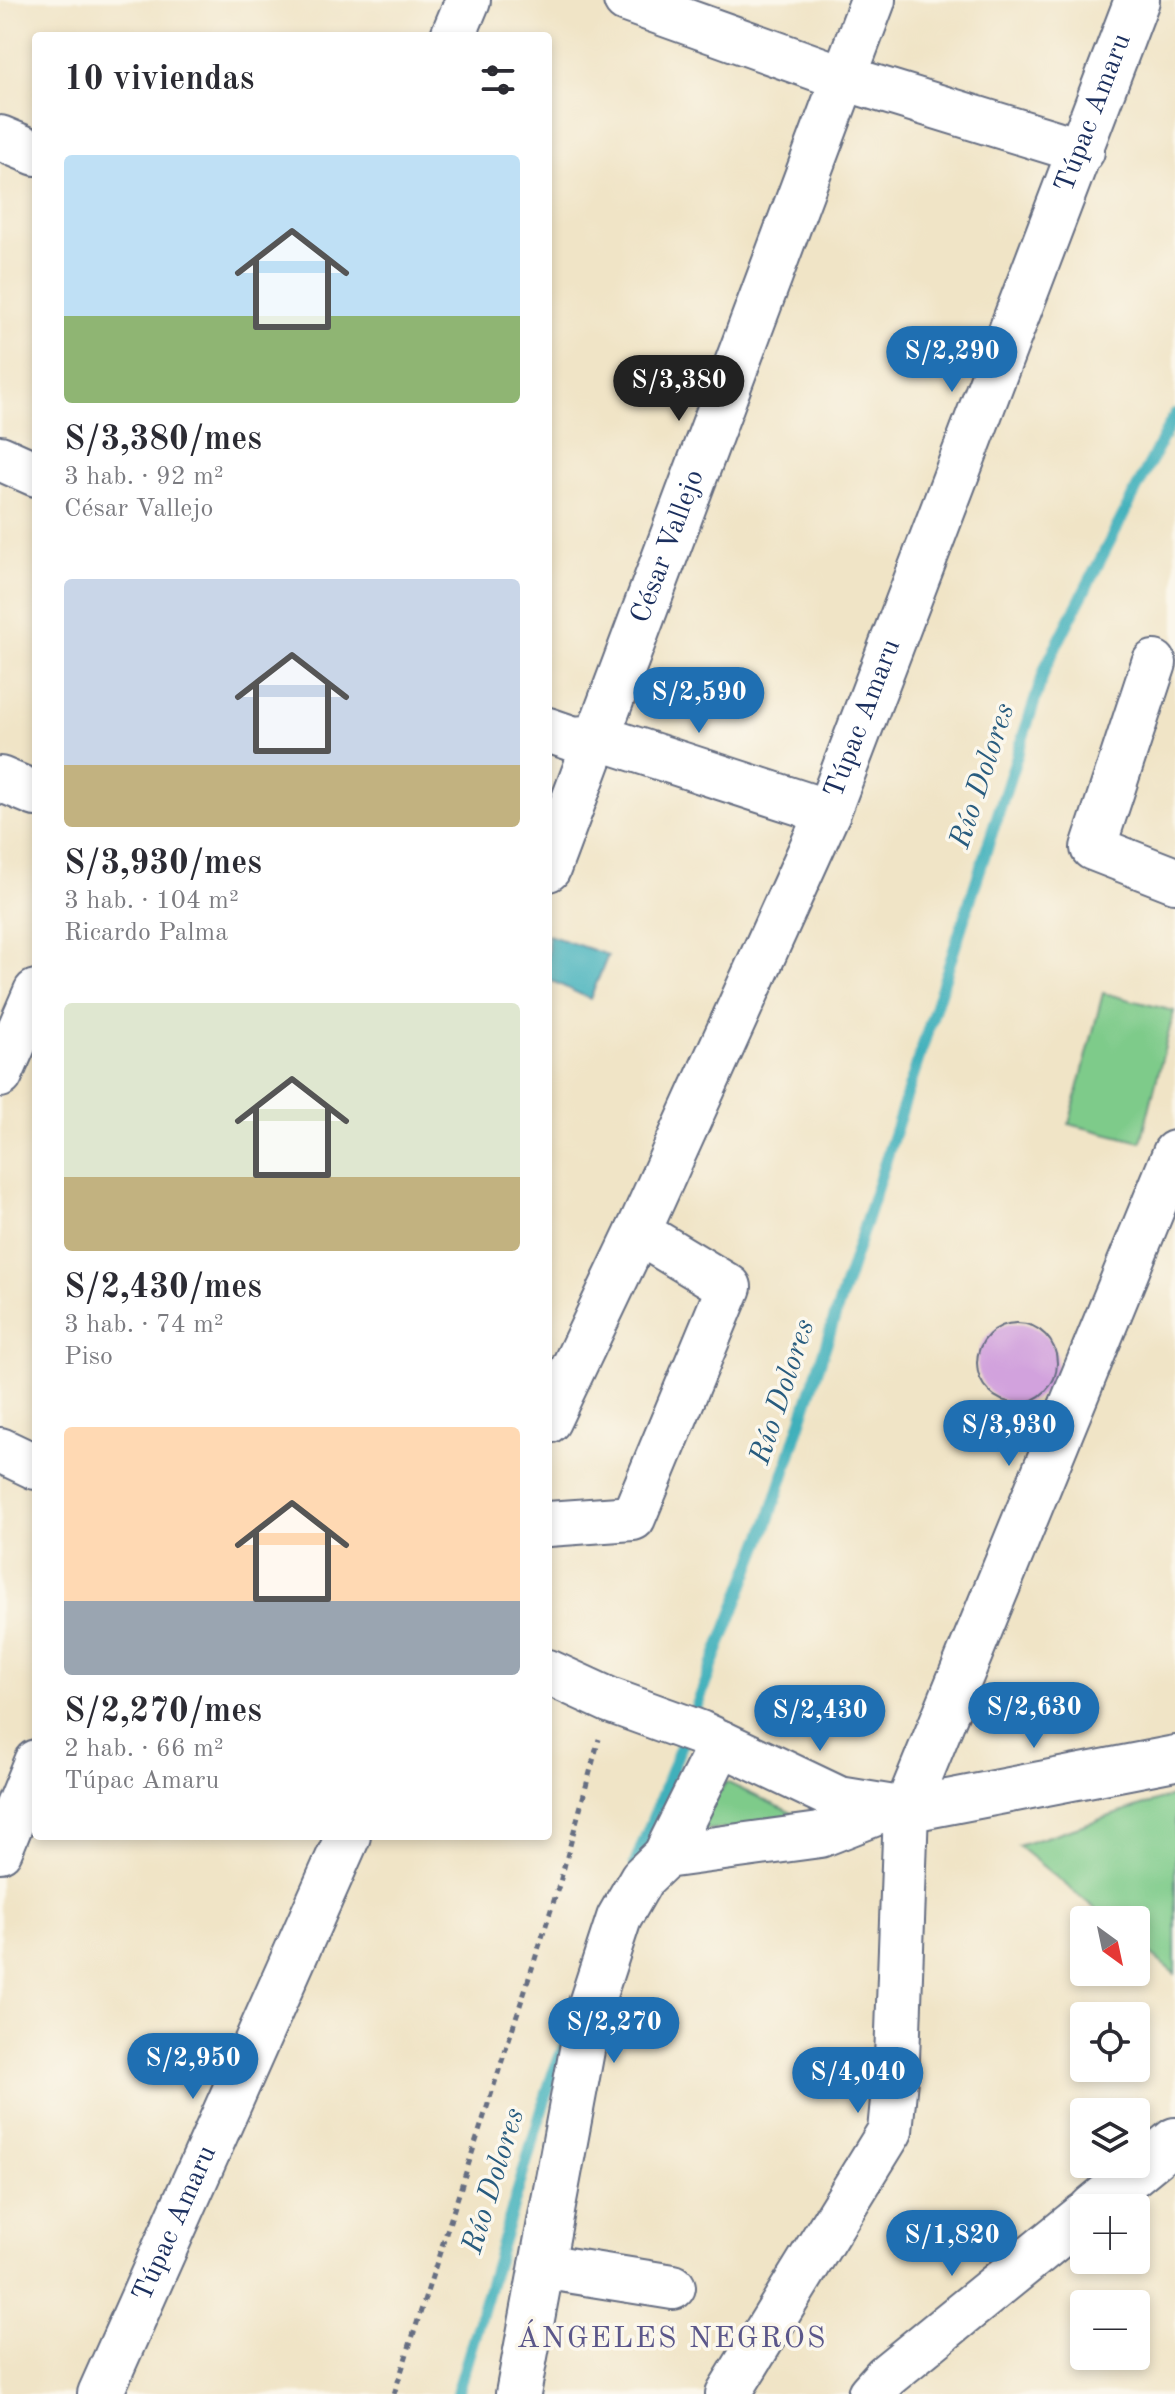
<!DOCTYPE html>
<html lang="es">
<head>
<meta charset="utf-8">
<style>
  :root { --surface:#fff; --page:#f7f7f7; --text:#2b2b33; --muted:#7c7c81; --accent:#1f6fb2 }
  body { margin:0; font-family:"Old Standard TT",serif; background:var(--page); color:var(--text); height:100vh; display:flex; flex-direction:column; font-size:30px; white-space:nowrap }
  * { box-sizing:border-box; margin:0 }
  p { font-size:26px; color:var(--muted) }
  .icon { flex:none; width:44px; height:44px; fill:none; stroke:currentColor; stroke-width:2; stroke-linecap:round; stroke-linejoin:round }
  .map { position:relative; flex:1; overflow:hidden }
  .drawer { position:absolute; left:32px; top:32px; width:520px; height:1808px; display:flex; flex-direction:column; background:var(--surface); border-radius:8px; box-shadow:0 4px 12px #0003 }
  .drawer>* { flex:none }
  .needle { width:52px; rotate:147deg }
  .buttons { position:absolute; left:1070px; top:1906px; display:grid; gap:16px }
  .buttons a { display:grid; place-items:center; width:80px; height:80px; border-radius:8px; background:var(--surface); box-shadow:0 4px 12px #0003; font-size:40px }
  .price { position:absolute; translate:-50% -68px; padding:0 18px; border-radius:28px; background:var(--accent); color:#fff; font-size:26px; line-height:52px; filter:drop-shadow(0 2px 4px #0008) }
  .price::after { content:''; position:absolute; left:50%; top:48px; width:24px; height:18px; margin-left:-12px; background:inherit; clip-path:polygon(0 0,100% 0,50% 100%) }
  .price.selected { background:#222; color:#fff }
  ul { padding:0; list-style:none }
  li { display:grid; align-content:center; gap:16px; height:424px; padding:0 32px }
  li span { display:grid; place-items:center; height:248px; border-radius:8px; color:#555 }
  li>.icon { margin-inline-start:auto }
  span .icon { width:144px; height:144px; fill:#fffc; stroke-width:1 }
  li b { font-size:34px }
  h2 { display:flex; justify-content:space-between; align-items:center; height:96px; padding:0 32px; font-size:34px }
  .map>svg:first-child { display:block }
  .green { fill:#7ecb8a; stroke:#4c7d74; stroke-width:2 }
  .water { fill:#40b0bb; stroke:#2e708c; stroke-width:2 }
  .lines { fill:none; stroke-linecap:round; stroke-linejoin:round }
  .stream { stroke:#40b0bb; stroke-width:12 }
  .building { fill:#d2a2dd }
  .minor-casing { stroke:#666e82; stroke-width:48 }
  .major-casing { stroke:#666e82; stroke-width:48 }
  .path { stroke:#666e82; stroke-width:5; stroke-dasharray:6 6; stroke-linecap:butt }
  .minor { stroke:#fff; stroke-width:44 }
  .major { stroke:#fff; stroke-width:44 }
  .labels { text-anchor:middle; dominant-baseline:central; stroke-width:7; stroke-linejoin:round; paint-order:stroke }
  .street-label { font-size:28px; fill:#1b2f5e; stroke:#fbf7ec }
  .water-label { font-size:30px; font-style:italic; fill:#285c7f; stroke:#fbf7ec }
  .neighbourhood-label { font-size:30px; letter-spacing:2px; fill:#5b578a; stroke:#fbf7ec }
</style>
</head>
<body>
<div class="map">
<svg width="1175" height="2394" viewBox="0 0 1175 2394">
  <rect width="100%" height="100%" fill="#fbf7ec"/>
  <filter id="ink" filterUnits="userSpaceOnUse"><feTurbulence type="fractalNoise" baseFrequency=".0125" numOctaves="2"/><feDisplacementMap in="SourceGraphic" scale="16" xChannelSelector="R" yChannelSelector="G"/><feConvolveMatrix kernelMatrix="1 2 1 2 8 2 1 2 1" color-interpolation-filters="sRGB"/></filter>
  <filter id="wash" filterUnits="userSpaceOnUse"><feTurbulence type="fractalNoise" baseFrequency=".006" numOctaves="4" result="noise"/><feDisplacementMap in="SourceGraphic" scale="32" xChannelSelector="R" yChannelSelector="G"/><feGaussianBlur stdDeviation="1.8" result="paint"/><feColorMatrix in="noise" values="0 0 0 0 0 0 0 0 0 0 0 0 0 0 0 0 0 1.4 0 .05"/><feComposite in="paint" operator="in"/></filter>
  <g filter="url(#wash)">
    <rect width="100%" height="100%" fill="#f0e4c6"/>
    <path class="green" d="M1103,993l71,18 -33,131 -72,-18z
      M726,1782l92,43 -123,5z
      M1175,1795v179l-39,-32v-22h-27l-91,-74z"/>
    <path class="water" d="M548,935l60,20 -18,44 -42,-20z"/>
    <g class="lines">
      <path class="stream" d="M635,1864l134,-344 277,-854 129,-252
        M457,2394l95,-318 11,-27"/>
    </g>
    <g id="blocks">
      <path class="building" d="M977 1363a40 40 0 1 1 80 0a40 40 0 1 1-80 0Z"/>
    </g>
  </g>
  <g filter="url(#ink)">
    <use href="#blocks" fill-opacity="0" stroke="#666e82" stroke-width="2"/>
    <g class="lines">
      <defs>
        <g id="minor">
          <path d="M626,0l218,78 238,73"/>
          <path d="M453,36l15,-36"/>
          <path d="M0,138l36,15"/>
          <path d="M0,458l36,16"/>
          <path d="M1154,663l-61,185 82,32"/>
          <path d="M548,730l26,9 23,-2 231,75"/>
          <path d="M0,779l36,15"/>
          <path id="s1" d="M548,869l325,-869"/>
          <path d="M0,1075l36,-83"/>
          <path d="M0,1450l36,17"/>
          <path d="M548,1524l85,-6 96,-231 -91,-55"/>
          <path d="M0,1850l36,-88"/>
          <path d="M665,1856l155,-21 69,-27"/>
          <path d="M1092,2208l83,-68"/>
          <path d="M542,2266l131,21"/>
          <path d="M518,2394l72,-387 29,-89 23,-40 23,-22 56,-113"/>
          <path d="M728,2394l162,-263 7,-72 9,-249 269,-657"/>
          <path d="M870,2394l16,-18 198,-161"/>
        </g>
        <g id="major">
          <path id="s2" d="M548,1421l90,-189 190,-420 309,-812"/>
          <path d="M548,1672l61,28 91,33 139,66 67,11 269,-52"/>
          <path id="s3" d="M100,2394l248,-558"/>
        </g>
      </defs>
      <use href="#minor" class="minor-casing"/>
      <use href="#major" class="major-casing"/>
      <path class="path" d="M394,2394l166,-512 39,-143"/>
      <use href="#minor" class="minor"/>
      <use href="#major" class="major"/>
    </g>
  </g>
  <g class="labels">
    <g class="street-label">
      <text stroke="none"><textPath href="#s2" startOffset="1418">Túpac Amaru</textPath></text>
      <text stroke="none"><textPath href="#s1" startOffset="344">César Vallejo</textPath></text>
      <text stroke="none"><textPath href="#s2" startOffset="770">Túpac Amaru</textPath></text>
      <text stroke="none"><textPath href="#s3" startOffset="186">Túpac Amaru</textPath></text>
    </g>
    <g class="water-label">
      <text transform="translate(983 776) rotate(-72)">Río Dolores</text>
      <text transform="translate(783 1392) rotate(-72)">Río Dolores</text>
      <text transform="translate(494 2181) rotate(-73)">Río Dolores</text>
    </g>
    <g class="neighbourhood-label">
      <text x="672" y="2339">ÁNGELES NEGROS</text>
    </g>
  </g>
</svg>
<div class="buttons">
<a><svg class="needle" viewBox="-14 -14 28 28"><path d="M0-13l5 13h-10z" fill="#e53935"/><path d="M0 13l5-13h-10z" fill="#7c7c81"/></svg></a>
<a><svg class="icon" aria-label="locate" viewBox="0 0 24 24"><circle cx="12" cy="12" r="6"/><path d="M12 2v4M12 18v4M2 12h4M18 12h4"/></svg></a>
<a><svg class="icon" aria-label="layers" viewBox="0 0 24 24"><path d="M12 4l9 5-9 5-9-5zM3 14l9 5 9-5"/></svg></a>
<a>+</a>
<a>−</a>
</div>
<b class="price" style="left:952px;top:394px">S/2,290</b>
<b class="price selected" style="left:679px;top:423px">S/3,380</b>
<b class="price" style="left:699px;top:735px">S/2,590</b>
<b class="price" style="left:1009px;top:1468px">S/3,930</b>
<b class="price" style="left:1034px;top:1750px">S/2,630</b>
<b class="price" style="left:820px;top:1753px">S/2,430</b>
<b class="price" style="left:614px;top:2065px">S/2,270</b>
<b class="price" style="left:193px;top:2101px">S/2,950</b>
<b class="price" style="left:858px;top:2115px">S/4,040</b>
<b class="price" style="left:952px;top:2278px">S/1,820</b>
<section class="drawer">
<h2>10 viviendas<svg class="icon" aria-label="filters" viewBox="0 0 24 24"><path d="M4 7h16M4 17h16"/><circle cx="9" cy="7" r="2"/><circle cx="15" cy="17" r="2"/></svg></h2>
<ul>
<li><span style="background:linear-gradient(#bfe0f5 65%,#8fb573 0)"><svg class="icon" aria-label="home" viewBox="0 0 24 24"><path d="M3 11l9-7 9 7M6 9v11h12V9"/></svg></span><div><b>S/3,380/mes</b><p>3 hab. · 92 m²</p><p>César Vallejo</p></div></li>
<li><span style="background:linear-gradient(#c9d6e8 75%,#c2b280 0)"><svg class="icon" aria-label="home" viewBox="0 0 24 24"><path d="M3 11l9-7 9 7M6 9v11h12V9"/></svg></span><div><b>S/3,930/mes</b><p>3 hab. · 104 m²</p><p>Ricardo Palma</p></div></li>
<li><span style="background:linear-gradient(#dfe7d0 70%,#c2b280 0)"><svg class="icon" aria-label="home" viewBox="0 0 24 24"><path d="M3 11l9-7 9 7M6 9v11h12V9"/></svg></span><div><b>S/2,430/mes</b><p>3 hab. · 74 m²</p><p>Piso</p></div></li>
<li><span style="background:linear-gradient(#ffd9b3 70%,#9aa5b1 0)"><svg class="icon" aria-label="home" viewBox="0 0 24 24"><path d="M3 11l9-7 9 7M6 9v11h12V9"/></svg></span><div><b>S/2,270/mes</b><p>2 hab. · 66 m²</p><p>Túpac Amaru</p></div></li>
</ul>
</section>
</div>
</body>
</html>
